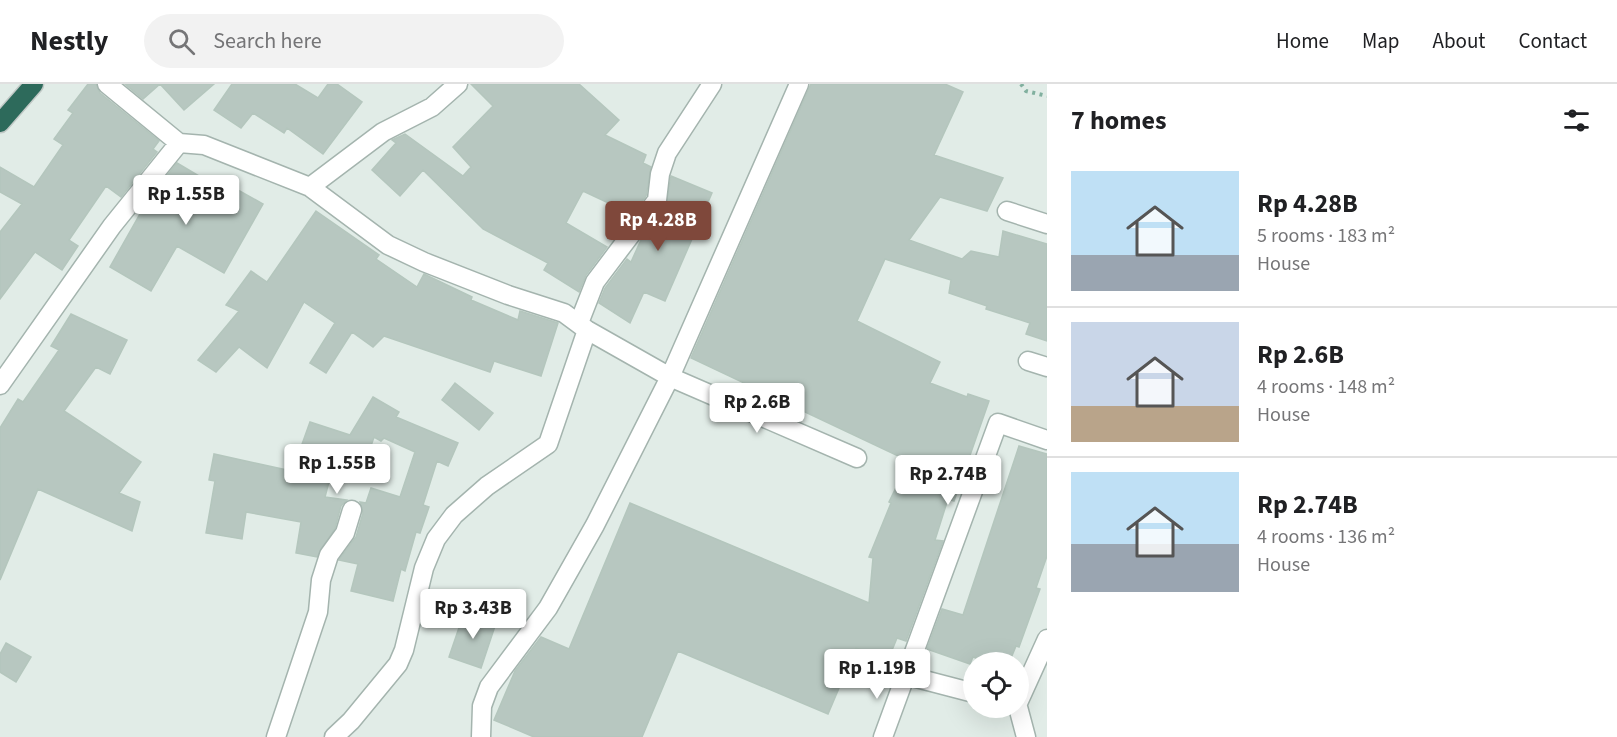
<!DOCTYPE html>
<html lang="en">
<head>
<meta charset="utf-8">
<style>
  :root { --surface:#fff; --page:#f2f2f2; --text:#202124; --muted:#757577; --line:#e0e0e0; --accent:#7f483b }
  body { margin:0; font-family:"Source Sans 3",sans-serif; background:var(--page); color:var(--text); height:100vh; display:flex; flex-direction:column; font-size:22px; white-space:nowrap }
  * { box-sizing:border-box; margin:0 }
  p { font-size:20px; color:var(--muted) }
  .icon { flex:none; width:33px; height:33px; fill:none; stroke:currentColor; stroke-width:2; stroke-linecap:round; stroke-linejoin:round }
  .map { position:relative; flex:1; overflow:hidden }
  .details { display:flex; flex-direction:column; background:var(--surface); width:570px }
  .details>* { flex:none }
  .fabs { position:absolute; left:963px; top:568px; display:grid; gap:12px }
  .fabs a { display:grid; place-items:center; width:66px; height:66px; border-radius:50%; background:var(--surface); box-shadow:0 6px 24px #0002; font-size:30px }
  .price { position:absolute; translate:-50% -51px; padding:0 14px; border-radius:6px; background:#fff; color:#222; font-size:20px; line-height:39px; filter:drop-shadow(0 2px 3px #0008) }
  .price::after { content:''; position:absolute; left:50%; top:36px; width:18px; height:14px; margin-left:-9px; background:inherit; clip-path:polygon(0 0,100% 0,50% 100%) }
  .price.on { background:var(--accent); color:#fff }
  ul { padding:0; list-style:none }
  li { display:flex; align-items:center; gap:18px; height:150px; padding:0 24px }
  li+li { border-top:2px solid var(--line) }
  li span { display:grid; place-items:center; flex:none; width:168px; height:120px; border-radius:0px; color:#555 }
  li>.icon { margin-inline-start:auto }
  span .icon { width:72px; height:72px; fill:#fffc; stroke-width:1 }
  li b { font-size:26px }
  h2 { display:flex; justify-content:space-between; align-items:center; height:72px; padding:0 24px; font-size:26px }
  header { display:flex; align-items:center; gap:36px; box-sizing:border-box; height:84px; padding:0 30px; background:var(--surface); border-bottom:2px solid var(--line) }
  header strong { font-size:28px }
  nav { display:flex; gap:33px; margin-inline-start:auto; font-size:21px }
  .search { width:420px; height:54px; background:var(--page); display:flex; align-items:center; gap:15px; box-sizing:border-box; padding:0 21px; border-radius:33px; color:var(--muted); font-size:22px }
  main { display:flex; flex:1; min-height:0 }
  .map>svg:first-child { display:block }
  .building { fill:#b7c7c0; stroke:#b4c6bd; stroke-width:1.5 }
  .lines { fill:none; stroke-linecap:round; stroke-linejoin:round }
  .street-casing { stroke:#a4b4ae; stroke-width:21 }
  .highway-casing { stroke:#c1c9c6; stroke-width:21 }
  .path { stroke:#81b09f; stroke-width:4; stroke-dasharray:3 4.5; stroke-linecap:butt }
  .street { stroke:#fff; stroke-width:18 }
  .highway { stroke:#2d6a5b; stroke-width:18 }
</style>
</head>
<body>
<header>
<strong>Nestly</strong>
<div class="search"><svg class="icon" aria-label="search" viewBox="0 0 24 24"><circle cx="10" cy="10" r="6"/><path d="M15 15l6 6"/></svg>Search here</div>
<nav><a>Home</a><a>Map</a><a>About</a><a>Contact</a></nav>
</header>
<main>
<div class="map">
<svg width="1047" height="653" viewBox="0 0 1047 653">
  <rect width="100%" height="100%" fill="#e1ece7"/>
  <path class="building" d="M88,0h8l4,9 59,48 -6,8 4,3 -36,45 -15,-11 -37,54 9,6 -16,24 -27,-18 -35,47v-67l22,-28 -22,-12v-25l34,20 29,-42 -9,-6 19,-26 -5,-3z
    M125,0h89l-30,26 -24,-26 -17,15z
    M232,0h63l23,14 10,-14h9l25,18 -39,52 -36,-26 -3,5 -31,-20 -12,15 -27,-18z
    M471,0h108l40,36 -14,15 41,20 -3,8 8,4 -5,29 -14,18 -49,-23 -17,32 41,24 -21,28 -7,17 -35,-22 4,-7 -65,-34 -60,-59 -23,26 -28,-26 24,-27 -4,-3 13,-6 58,42 8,-9 -18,-20 40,-41z
    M811,0h134l18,8 -29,63 69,23 -16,33 -47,-14 -31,43 53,19 9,-8 28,6 4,-26 44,13v97l-21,-7 4,-11 -44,-14 1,-3 -38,-13 2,-13 -66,-21 -28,62 83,41 -10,21 37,14 1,-3 21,7 -35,100 -6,-2 -13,41 8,1 -37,100 -9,-3 -9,22 -32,-12 -28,66 -150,-63 -36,86h-108l-40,-17 21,-49 26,-34 28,12 61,-146 239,100 4,-45 -4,-1 22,-54 -2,-1 20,-41 -218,-103z
    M177,79l32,19 4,-6 50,28 -39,69 -47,-27 -26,45 -41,-24 31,-55 -2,-1z
    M671,92l41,17 -47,108 -21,-9 -14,31 -31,-20 6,-15 22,-29 4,3 10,-22 25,-34z
    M316,127l63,44 -3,4 41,28 7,-13 48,23 -1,3 47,20 2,-9 38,12 -17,53 -47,-15 -4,11 -106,-36 -11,11 -21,-15 -26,41 -16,-10 25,-40 -31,-21 -37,66 -28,-21 -23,25 -18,-12 41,-49 -13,-6 25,-34 16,11z
    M71,230l56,26 -17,34 -14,-7 -32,44 77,51 -22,31 21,9 -8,29 -94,-42 -38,91v-152l18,-29 5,3 36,-52 -8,-4z
    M455,299l38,30 -14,17 -37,-30z
    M373,313l26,15 -3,5 62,26 -10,23 -11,-5 -14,44 6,2 -9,26 -4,-1 -11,39 -4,-2 -8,32 -42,-10 7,-27 -19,-4 17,-23 7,-24 -3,-11 6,1 5,-15 29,9 15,-45 -31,-14 -3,3 -7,-4 -8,24 -29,-10 -12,46 22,3 -6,6 -6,22 -18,29 -21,-4 5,-31 -55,-10 -4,27 -36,-6 9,-52 -6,-1 5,-26 73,16 7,-25 7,2 9,-25 40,13z
    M1019,362l28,8v102l-11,32 4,1 -21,58 -3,-1 -7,17h-19l-17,-6 -3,7 -43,-15 15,-40 21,6z
    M464,529l32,10 -15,45 -32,-11z
    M6,559l25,14 -15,25 -16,-10v-18z"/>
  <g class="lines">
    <defs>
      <path id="street" d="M107,0l72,59
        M310,103l73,-55 49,-25 26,-23
        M1007,127l40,13
        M579,239l16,-41 62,-82 3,-26 7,-21 45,-69
        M1028,277l19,6
        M0,301l112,-159 67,-83 25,2 106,42 78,58 36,17 84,33 56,18 23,17 83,47 187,81
        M905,591l69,18
        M1018,619l29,-64
        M1018,623l8,30
        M276,653l42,-125 3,-32 8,-25 16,-22 7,-23
        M334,653l17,-16 47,-57 6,-14 20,-82 12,-29 18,-24 33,-29 61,-42 39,-114
        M481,653l1,-31 7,-19 59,-79 47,-83 75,-148 129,-293
        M883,653l115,-314 49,17"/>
      <path id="highway" d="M0,39l34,-39"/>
    </defs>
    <use href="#street" class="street-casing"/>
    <use href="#highway" class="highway-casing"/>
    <path class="path" d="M1021,0l5,7 21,5"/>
    <use href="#street" class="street"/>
    <use href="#highway" class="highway"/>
  </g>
</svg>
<div class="fabs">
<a><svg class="icon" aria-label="locate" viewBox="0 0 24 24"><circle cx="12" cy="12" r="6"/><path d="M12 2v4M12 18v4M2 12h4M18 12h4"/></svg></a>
</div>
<b class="price" style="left:186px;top:142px">Rp 1.55B</b>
<b class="price on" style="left:658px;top:168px">Rp 4.28B</b>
<b class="price" style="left:757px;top:350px">Rp 2.6B</b>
<b class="price" style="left:337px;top:411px">Rp 1.55B</b>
<b class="price" style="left:948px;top:422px">Rp 2.74B</b>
<b class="price" style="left:473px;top:556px">Rp 3.43B</b>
<b class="price" style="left:877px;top:616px">Rp 1.19B</b>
</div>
<section class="details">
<h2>7 homes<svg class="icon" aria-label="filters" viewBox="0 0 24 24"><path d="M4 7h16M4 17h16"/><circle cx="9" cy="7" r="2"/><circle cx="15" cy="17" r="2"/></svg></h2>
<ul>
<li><span style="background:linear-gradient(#bfe0f5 70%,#9aa5b1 0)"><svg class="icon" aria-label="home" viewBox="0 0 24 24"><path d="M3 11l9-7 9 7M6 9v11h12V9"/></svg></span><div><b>Rp 4.28B</b><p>5 rooms · 183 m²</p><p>House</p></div></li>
<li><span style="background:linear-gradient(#c9d6e8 70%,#b9a48a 0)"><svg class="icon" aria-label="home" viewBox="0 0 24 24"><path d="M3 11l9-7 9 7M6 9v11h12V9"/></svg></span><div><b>Rp 2.6B</b><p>4 rooms · 148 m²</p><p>House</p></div></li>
<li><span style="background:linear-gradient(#bfe0f5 60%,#9aa5b1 0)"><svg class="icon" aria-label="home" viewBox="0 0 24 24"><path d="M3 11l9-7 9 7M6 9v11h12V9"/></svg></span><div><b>Rp 2.74B</b><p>4 rooms · 136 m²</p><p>House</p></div></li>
</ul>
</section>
</main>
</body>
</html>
